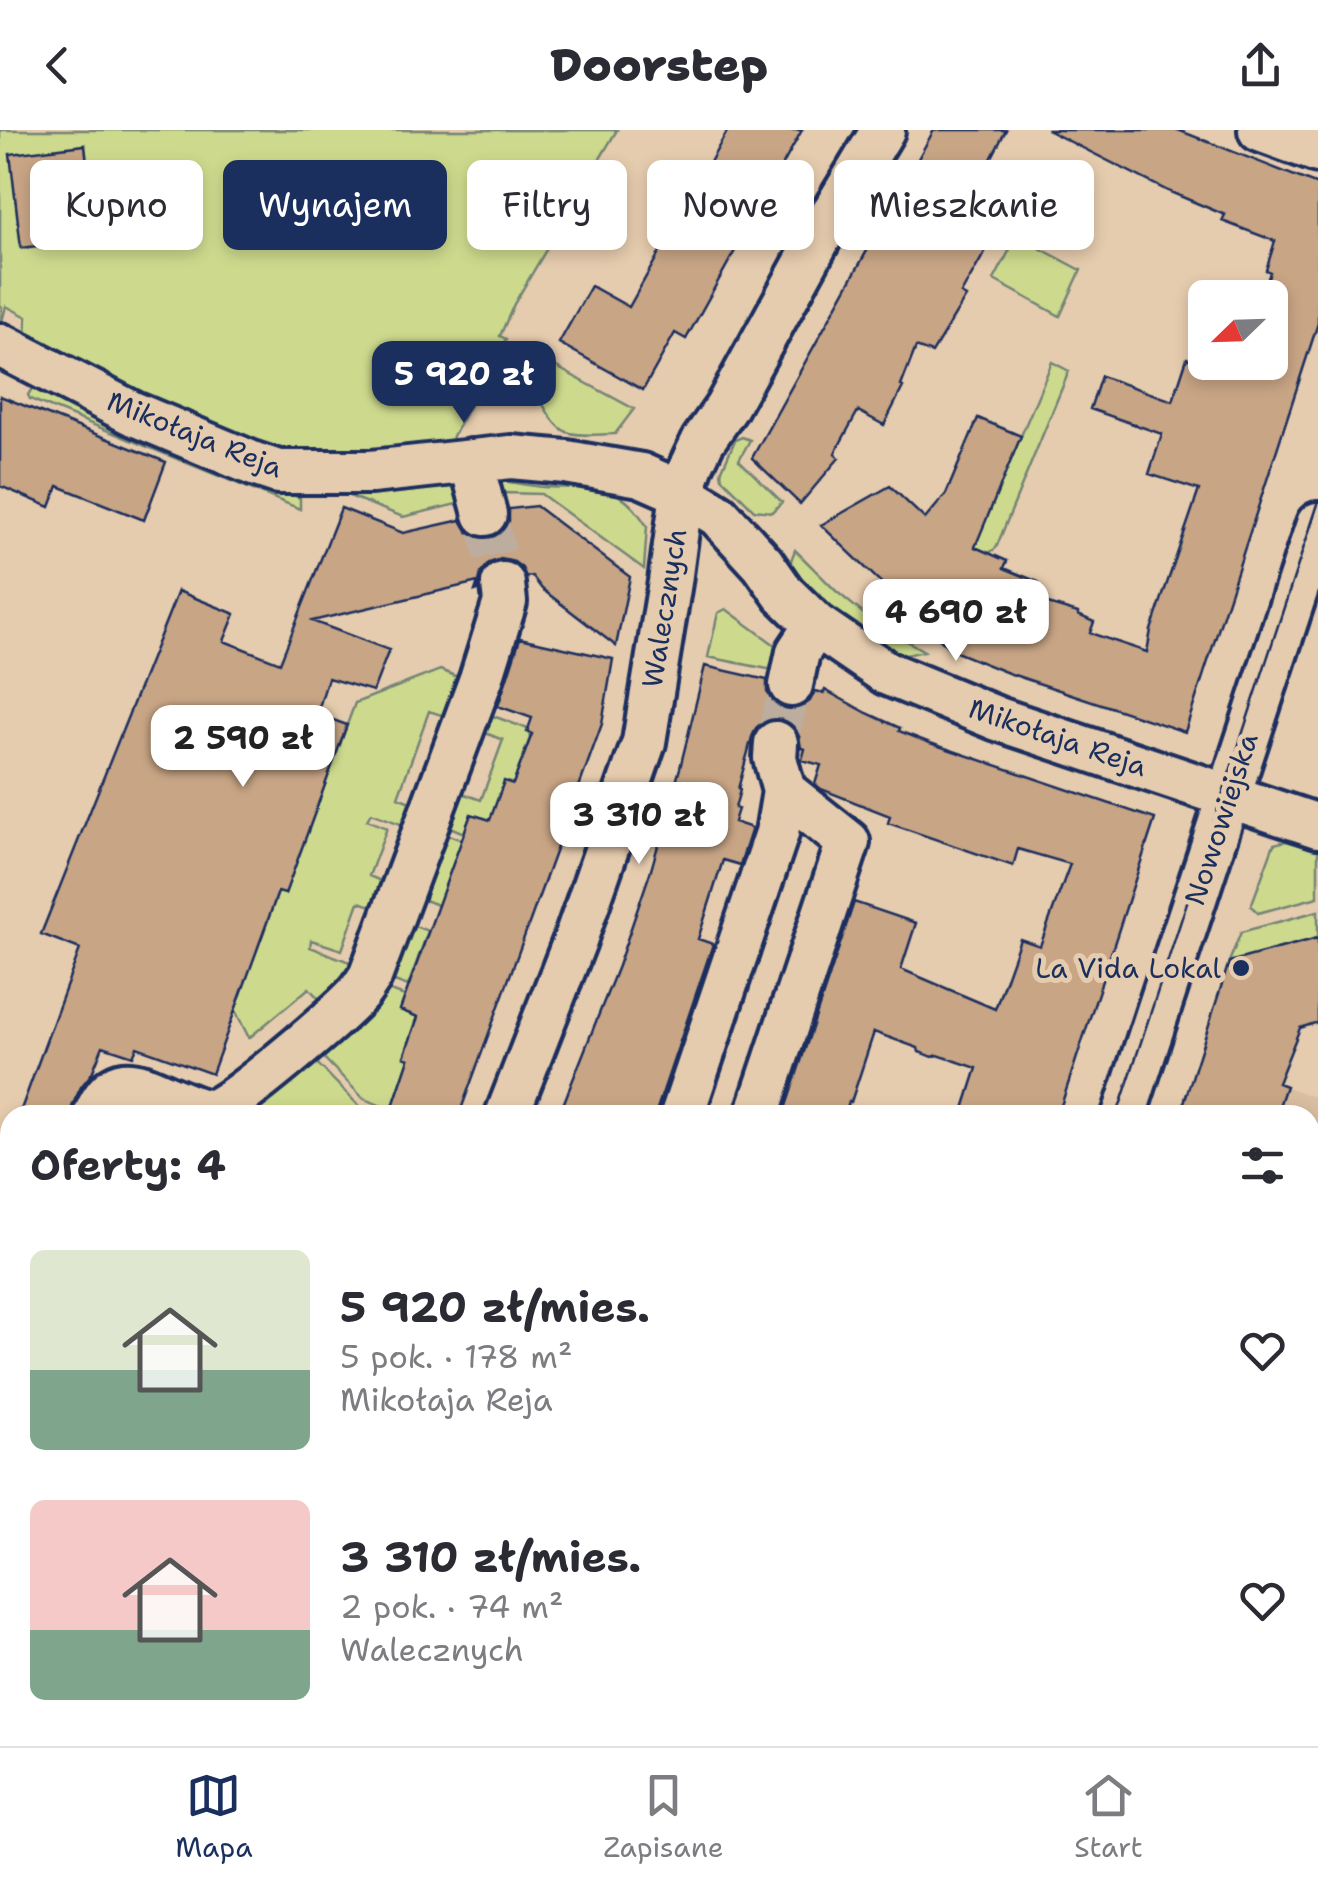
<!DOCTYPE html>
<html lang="pl">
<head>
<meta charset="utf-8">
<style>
  :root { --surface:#fff; --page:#f7f7f7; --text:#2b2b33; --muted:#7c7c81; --line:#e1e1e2; --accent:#1b2f5e }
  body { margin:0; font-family:"Shantell Sans",sans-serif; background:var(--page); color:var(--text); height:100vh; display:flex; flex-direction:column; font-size:38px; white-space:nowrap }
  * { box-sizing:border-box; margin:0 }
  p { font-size:32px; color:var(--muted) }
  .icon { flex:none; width:55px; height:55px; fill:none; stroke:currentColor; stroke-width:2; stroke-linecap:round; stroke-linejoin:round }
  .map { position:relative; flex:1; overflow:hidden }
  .sheet { position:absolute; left:0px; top:975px; width:1320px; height:642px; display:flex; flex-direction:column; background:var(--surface); border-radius:30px 30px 0 0; box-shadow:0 5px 15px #0003 }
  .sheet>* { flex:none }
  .guide { position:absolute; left:30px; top:30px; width:1260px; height:90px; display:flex; gap:20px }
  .needle { width:65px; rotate:247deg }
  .tools { position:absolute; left:1188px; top:150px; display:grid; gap:20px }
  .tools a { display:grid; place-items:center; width:100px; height:100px; border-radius:15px; background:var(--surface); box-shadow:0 5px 15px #0003; font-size:50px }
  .price { position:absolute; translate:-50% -85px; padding:0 22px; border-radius:20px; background:#fff; color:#222; font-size:32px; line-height:65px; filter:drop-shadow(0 2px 5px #0008) }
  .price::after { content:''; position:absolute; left:50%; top:60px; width:30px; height:22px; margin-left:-15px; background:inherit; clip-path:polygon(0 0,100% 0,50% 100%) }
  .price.active { background:var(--accent); color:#fff }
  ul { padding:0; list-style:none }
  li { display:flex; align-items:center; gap:30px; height:250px; padding:0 30px }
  li span { display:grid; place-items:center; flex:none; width:280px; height:200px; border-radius:15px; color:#555 }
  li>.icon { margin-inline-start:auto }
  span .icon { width:120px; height:120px; fill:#fffc; stroke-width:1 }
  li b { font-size:42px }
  h2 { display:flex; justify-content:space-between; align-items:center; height:120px; padding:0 30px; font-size:42px }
  .pill { padding:0 35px; border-radius:15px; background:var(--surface); box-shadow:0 5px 15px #0003; font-size:35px; line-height:90px }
  .pill.active { background:var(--accent); color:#fff }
  header { display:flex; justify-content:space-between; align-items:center; height:130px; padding:0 30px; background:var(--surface); font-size:45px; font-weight:800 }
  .dock { display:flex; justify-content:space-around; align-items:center; height:140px; border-top:2px solid var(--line); background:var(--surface); font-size:28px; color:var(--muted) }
  .dock a { display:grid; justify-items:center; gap:5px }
  .dock .active { color:var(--accent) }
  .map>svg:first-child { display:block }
  .built { fill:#d9bda1 }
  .green { fill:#cdda8d; stroke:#748476; stroke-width:2.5 }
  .building { fill:#c8a585; stroke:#1b2f5e; stroke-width:2.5 }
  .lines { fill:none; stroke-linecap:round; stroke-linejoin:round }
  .minor-tunnel { stroke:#bdad9e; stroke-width:42; stroke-dasharray:42 21; stroke-linecap:butt }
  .minor-casing { stroke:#1b2f5e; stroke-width:50 }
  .minor { stroke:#e6ccae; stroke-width:42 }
  .tram { stroke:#1b2f5e; stroke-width:2.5 }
  .poi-dot { fill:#1b2f5e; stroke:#e6ccae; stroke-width:4 }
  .labels { text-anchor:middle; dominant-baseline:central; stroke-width:10; stroke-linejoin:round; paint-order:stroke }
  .street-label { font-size:28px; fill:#1b2f5e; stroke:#e6ccae }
  .poi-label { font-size:28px; fill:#1b2f5e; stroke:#e6ccae; text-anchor:end }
</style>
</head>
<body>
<header><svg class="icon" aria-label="back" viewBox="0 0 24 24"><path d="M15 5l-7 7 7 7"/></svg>Doorstep<svg class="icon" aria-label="share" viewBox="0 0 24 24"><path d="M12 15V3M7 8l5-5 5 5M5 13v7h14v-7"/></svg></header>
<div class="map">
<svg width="1318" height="1616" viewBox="0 0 1318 1616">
  <rect width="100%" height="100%" fill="#e6ccae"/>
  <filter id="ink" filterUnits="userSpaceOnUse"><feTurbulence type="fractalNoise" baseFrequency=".01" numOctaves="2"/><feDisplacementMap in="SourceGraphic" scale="20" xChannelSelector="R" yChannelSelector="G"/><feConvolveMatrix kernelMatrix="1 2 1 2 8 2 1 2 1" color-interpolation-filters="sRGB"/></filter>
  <g filter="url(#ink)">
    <path class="built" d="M1198,927l120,41v102l-8,-1v-84h-130z
      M135,1608h409l9,8h-420z"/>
    <path class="green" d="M0,0h617l-103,174 -14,32 6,3 -53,97 -3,14 -148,8 -69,-21 -207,-95 1,-25 -21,-11 -6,24 2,-23 -2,-2z
      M1017,106l64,34 -21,46 -66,-36z
      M538,227l96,52 -19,25c-15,0 -35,3 -48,-2 -15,-6 -36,-45 -35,-61 1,-5 3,-9 6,-14z
      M1052,232l17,9 -73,177 -7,5 -8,21 -23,-74 31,12z
      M34,255l266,113v11l-270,-110 -2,-4z
      M742,307l8,3 -11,20 43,42 -10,10 -18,-2 -32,-32 -1,-6 14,-32z
      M503,351c13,2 27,5 40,6 50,3 72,-11 104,39l-3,43 -103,-75 -37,-1 -9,6z
      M453,354l19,20 -7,-2 -62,15 -64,-25z
      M795,420l41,41 35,29 53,31 -27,6 -58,-38 -52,-48z
      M726,479l60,44 -13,17 -65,-13 10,-44z
      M440,540l28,11 -14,38 -25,-8 -31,86 24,10 -8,22 -43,-16 -4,7 20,8 -18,48 24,10 -8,24 -26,-8 -17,48 -31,-10 -1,7 53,20 -35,42 -19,-21 -60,50 -14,-28 43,-118 7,1 70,-190z
      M485,583l43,16 2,9 -17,46 -9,-2 -13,38 -20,-6 -7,19 -21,-9 13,-33 25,9 22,-60 -25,-10z
      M440,702l22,8 -6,72 -40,-15z
      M1286,711l32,9v47l-60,16 -7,-7 23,-62z
      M1318,781v27l-89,24 12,-30z
      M406,793l22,8 -20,55 -22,-8z
      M382,858l23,8 -5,14 18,7 -14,39 5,3 -17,51 -28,-11 -46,-47z
      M311,927l49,50 21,8h-140z
      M10,1033v96l-10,-3v-64z
      M0,1193l10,3v198l-10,-3z
      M1318,1352v92l-8,1v-92z
      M1318,1541v75h-126l3,-1v-7h115v-66z
      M167,1608h147l-3,8h-147z
      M323,1608h155l-4,8h-154z
      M628,1608h224l-3,8h-209z"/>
    <path class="building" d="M728,0h74l-116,209 -11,-6 -32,57 -84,-47 32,-57 38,21z
      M934,0h72l-18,35 5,2 -17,30 29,20 -44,77 5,3 -34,56 -16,-6 -15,39 2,1 -19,38 -26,-14 -23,42 4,5 -39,46 -48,-46z
      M1047,0h131l140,55v138l-133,409 -177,-59 -57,-23 -130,-125 69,-39 35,33 21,-25 32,-76 43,18 -46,111 32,14 -3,7 34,14 -7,17 47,14v2l16,7 -4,11 57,19 4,-22 48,-140 -50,-16 13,-40 -72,-25 11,-33 72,25 14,-43 50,17 4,-13h29v-64h-8l8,-26 -4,-2 9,-29 -53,-20 3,-6 -57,-24z
      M85,15l10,94 -74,9 -11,-94z
      M0,266l166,66 -22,58 -86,-34 -8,21 -50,-21z
      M536,376l94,71 -14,69 -74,-57 -10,-13 -6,1 -4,-9 -8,-6 -13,-3 -12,4 -8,10 -3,17 -3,1 3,-9 -166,39 77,29 -16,41 -45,-13 -11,36 30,11 -62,169 -7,-2 -66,182 -75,-27 -4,9 -30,-10 -11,27 -11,14 -8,17 -3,11h-51l61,-166 -39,-15 137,-343 57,23 -11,27 56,22 61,-155 62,25 58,-13 7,12 10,6h12l13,-7 6,-10v-12z
      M520,508l93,21 -11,65 -143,391h-69l19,-56 -5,-2 14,-40 -18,-7 71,-196 19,6 14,-39 9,3 19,-50 -5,-2 5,-14 -34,-12z
      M705,536l62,14v12l7,11 13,7 13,-2 10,-7 5,-10 9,2 1,-3 42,23 33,15 -1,3 31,12 225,76 -97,296h-96l15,-47 -39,-13 -5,2 -14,-5 -1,-4 -44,-16 -23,70h-2l-4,13h-62l71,-213 62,21 -15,46 94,40 25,-70 20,7 30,-82 -52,-15 -5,17 -125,-43 2,-7 -69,-27 -6,-5 6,-19 -19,-5 3,-11 -4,-1 -3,-17 -9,-9 -12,-4 -13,3 -8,7 -4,9 -14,52 2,1 -5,18 3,1 -4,13 18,6 -12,37 -17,-5 -25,79 15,5 -58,171h-96l59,-149 33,-96 29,-102z
      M1318,808v84l-18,6 -22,55 8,3 -10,29h-96l49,-153z"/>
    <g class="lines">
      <path class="minor-tunnel" d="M485,384l18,70
        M776,613l15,-58"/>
      <defs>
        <path id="minor" d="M1260,0l58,21
          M0,215l132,68 122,51 24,8h93l140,-15 55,5 75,13 41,18 36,22 45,49 21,30 32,31 70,48 112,46 320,107
          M471,331l14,53
          M791,555l7,-33 18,-27
          M95,985c21,-52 48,-27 87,-12 10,4 19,9 30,8 18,-2 127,-97 144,-115 6,-6 9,-12 14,-19l111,-298 24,-77 -2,-18
          M507,985l67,-172 70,-201 26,-160 12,-89 10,-29 11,-23 23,-33 107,-195 50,-83
          M682,985l95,-282 7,-42 -9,-33 1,-15
          M757,985l91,-273 -64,-51
          M1124,985l194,-591
          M1310,1156l5,-8
          M0,1162l10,4
          M0,1406l10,3
          M1310,1497l8,-1
          M592,1608l11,8
          M1148,1608l1,8
          M91,1616l3,-8
          M916,1616l3,-8"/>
      </defs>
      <use href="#minor" class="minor-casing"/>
      <use href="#minor" class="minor"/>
      <path class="tram" d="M1117,985l201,-611
        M907,1616l2,-8
        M930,1616l2,-8"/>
    </g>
  </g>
  <circle class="poi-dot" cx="1241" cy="838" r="10"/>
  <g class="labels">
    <g class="street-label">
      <text transform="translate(195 304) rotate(22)">Mikołaja Reja</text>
      <text transform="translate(664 478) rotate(-81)">Walecznych</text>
      <text transform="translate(1058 607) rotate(19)">Mikołaja Reja</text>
      <text transform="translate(1221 689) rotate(-72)">Nowowiejska</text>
    </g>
    <g class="poi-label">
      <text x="1221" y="838">La Vida Lokal</text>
    </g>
  </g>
</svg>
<div class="tools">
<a><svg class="needle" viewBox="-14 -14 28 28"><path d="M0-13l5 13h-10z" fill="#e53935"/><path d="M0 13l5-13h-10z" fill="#7c7c81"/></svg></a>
</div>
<b class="price active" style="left:464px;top:296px">5 920 zł</b>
<b class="price" style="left:956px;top:534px">4 690 zł</b>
<b class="price" style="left:243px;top:660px">2 590 zł</b>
<b class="price" style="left:639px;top:737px">3 310 zł</b>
<div class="guide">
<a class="pill">Kupno</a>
<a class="pill active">Wynajem</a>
<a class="pill">Filtry</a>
<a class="pill">Nowe</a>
<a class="pill">Mieszkanie</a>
</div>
<section class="sheet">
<h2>Oferty: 4<svg class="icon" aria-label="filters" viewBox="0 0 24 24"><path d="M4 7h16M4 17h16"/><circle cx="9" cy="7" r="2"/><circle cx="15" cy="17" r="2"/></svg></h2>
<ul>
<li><span style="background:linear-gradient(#dfe7d0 60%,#7fa58c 0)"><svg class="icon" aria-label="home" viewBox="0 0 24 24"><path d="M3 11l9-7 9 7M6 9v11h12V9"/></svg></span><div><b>5 920 zł/mies.</b><p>5 pok. · 178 m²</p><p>Mikołaja Reja</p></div><svg class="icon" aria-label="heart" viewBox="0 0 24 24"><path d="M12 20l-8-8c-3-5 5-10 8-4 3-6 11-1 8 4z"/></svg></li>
<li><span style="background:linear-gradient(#f6c9c9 65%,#7fa58c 0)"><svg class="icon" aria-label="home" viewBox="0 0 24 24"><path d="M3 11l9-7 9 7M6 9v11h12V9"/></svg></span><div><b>3 310 zł/mies.</b><p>2 pok. · 74 m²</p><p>Walecznych</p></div><svg class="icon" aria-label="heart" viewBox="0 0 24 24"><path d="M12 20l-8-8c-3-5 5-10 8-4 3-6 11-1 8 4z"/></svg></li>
</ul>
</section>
</div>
<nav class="dock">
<a class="active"><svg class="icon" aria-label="map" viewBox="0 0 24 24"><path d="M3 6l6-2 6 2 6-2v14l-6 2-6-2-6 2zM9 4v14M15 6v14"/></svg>Mapa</a>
<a><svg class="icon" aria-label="saved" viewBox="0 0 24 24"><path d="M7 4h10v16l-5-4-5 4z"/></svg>Zapisane</a>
<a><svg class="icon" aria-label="home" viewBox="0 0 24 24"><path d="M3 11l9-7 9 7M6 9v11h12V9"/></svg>Start</a>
</nav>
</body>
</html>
